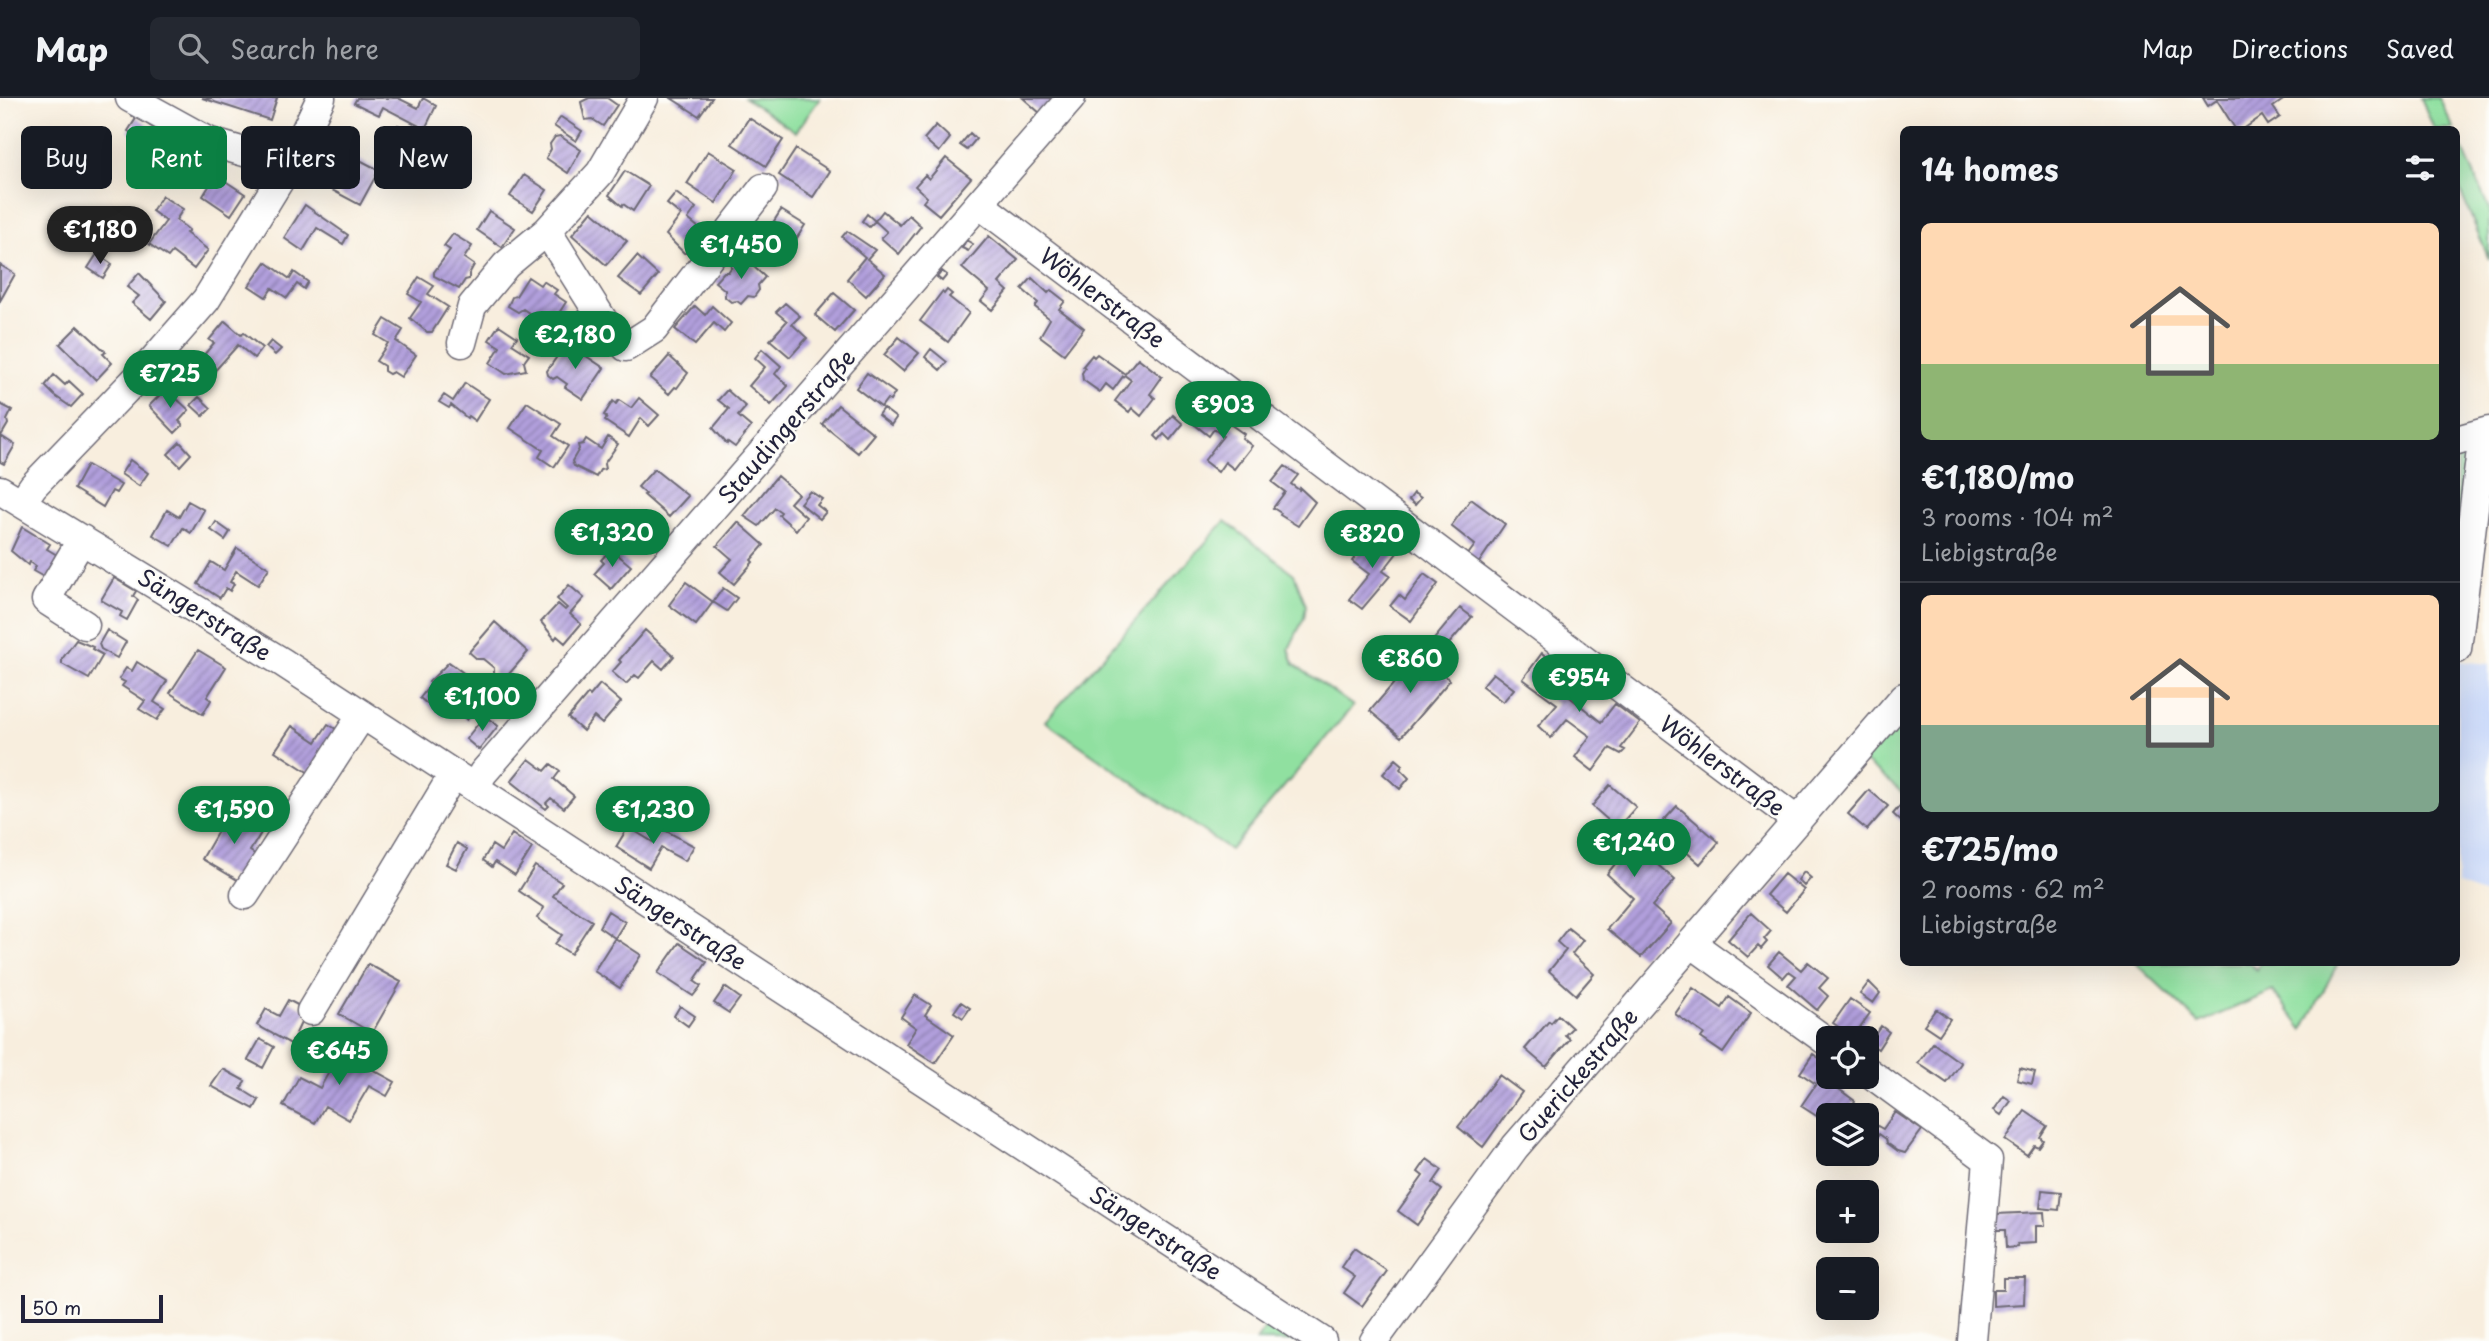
<!DOCTYPE html>
<html lang="en">
<head>
<meta charset="utf-8">
<style>
  :root { --surface:#171b24; --page:#242831; --text:#f1f3f6; --muted:#9ea1a6; --line:#363941; --accent:#0b8043 }
  body { margin:0; font-family:"Playpen Sans",sans-serif; background:var(--page); color:var(--text); height:100vh; display:flex; flex-direction:column; font-size:26px; white-space:nowrap }
  * { box-sizing:border-box; margin:0 }
  p { font-size:23px; color:var(--muted) }
  .icon { flex:none; width:38px; height:38px; fill:none; stroke:currentColor; stroke-width:2; stroke-linecap:round; stroke-linejoin:round }
  .map { position:relative; flex:1; overflow:hidden }
  .panel { position:absolute; left:1900px; top:28px; width:560px; height:840px; display:flex; flex-direction:column; background:var(--surface); border-radius:10px; box-shadow:0 7px 28px #0002 }
  .panel>* { flex:none }
  .banner { position:absolute; left:21px; top:28px; width:665px; height:63px; display:flex; gap:14px }
  .fabs { position:absolute; left:1816px; top:928px; display:grid; gap:14px }
  .fabs a { display:grid; place-items:center; width:63px; height:63px; border-radius:10px; background:var(--surface); box-shadow:0 7px 28px #0002; font-size:35px }
  .scale { position:absolute; left:21px; bottom:18px; width:142px; box-sizing:border-box; padding-left:7px; border:4px solid #22223b; border-top:0; font-size:19px; line-height:24px; white-space:nowrap; color:#22223b; -webkit-text-stroke:5px #fdfcf7; paint-order:stroke }
  .price { position:absolute; translate:-50% -60px; padding:0 16px; border-radius:24px; background:var(--accent); color:#fff; font-size:23px; line-height:46px; filter:drop-shadow(0 2px 4px #0008) }
  .price::after { content:''; position:absolute; left:50%; top:42px; width:21px; height:16px; margin-left:-10px; background:inherit; clip-path:polygon(0 0,100% 0,50% 100%) }
  .price.active { background:#222; color:#fff }
  ul { padding:0; list-style:none }
  li { display:grid; align-content:center; gap:14px; height:371px; padding:0 21px }
  li+li { border-top:2px solid var(--line) }
  li span { display:grid; place-items:center; height:217px; border-radius:10px; color:#555 }
  li>.icon { margin-inline-start:auto }
  span .icon { width:126px; height:126px; fill:#fffc; stroke-width:1 }
  li b { font-size:30px }
  h2 { display:flex; justify-content:space-between; align-items:center; height:84px; padding:0 21px; font-size:30px }
  .pill { padding:0 24px; border-radius:10px; background:var(--surface); box-shadow:0 7px 28px #0002; font-size:24px; line-height:63px }
  .pill.active { background:var(--accent); color:#fff }
  header { display:flex; align-items:center; gap:42px; box-sizing:border-box; height:98px; padding:0 35px; background:var(--surface); border-bottom:2px solid var(--line) }
  header strong { font-size:33px }
  nav { display:flex; gap:38px; margin-inline-start:auto; font-size:24px }
  .search { width:490px; height:63px; background:var(--page); display:flex; align-items:center; gap:18px; box-sizing:border-box; padding:0 24px; border-radius:10px; color:var(--muted); font-size:26px }
  .map>svg:first-child { display:block }
  .built { fill:#cddbfa }
  .grass { fill:#90e0a0; stroke:#59816e; stroke-width:2 }
  .building { fill:url(#building-hatch) }
  .lines { fill:none; stroke-linecap:round; stroke-linejoin:round }
  .minor-casing { stroke:#6d6974; stroke-width:31 }
  .minor { stroke:#fff; stroke-width:28 }
  .labels { text-anchor:middle; dominant-baseline:central; stroke-width:5; stroke-linejoin:round; paint-order:stroke }
  .street-label { font-size:23px; fill:#22223b; stroke:#fdfcf7 }
</style>
</head>
<body>
<header>
<strong>Map</strong>
<div class="search"><svg class="icon" aria-label="search" viewBox="0 0 24 24"><circle cx="10" cy="10" r="6"/><path d="M15 15l6 6"/></svg>Search here</div>
<nav><a>Map</a><a>Directions</a><a>Saved</a></nav>
</header>
<div class="map">
<svg width="2489" height="1243" viewBox="0 0 2489 1243">
  <defs>
    <pattern id="building-hatch" width="6" height="6" patternUnits="userSpaceOnUse" patternTransform="scale(1.75)"><rect width="6" height="6" fill="#b19fdc"/><path d="M-1 1l2-2M0 6l6-6M5 7l2-2" fill="none" stroke="#9081b4"/></pattern>
  </defs>
  <rect width="100%" height="100%" fill="#fdfcf7"/>
  <filter id="ink" filterUnits="userSpaceOnUse"><feTurbulence type="fractalNoise" baseFrequency=".0143" numOctaves="2"/><feDisplacementMap in="SourceGraphic" scale="14" xChannelSelector="R" yChannelSelector="G"/><feConvolveMatrix kernelMatrix="1 2 1 2 8 2 1 2 1" color-interpolation-filters="sRGB"/></filter>
  <filter id="wash" filterUnits="userSpaceOnUse"><feTurbulence type="fractalNoise" baseFrequency=".00686" numOctaves="4" result="noise"/><feDisplacementMap in="SourceGraphic" scale="28" xChannelSelector="R" yChannelSelector="G"/><feGaussianBlur stdDeviation="1.57" result="paint"/><feColorMatrix in="noise" values="0 0 0 0 0 0 0 0 0 0 0 0 0 0 0 0 0 1.4 0 .05"/><feComposite in="paint" operator="in"/></filter>
  <g filter="url(#wash)">
    <rect width="100%" height="100%" fill="#f8eede"/>
    <path class="built" d="M2457,563l32,3v232l-32,-11z"/>
    <path class="grass" d="M745,0h75l-24,34z
      M2421,0h18l15,31h-20z
      M2457,37l32,74v50l-32,-76z
      M2469,347l-12,162v-159z
      M1225,423l69,53 12,31 -2,13 -15,31 5,15 59,42 -123,144 -185,-129z
      M1904,613v83l-43,-35z
      M2136,865h113l8,7 3,-7h78l-35,67 -30,-39 -74,32z
      M1273,1219l34,24h-51z"/>
    <g id="blocks">
      <path class="building" d="M202,0h75l-7,22z
        M357,0h41l20,10 5,-10 13,8 -11,23 -42,-22 -4,8 -25,-12z
        M589,0h18l10,7 -14,21 -11,-7 -7,1 -4,-18z
        M671,0h41l-13,18z
        M1023,0h32l-14,16z
        M2203,0h83l-13,9 7,10 -12,8 -6,-9 -20,14h-6l-19,-30 -9,6z
        M137,19l41,28 -15,25 -30,-19 7,-12 -12,-8z
        M561,19l21,14 -6,10 -22,-15z
        M749,20l34,22 -17,26 -34,-22z
        M398,27l7,3 -2,6 -8,-4z
        M936,27l14,13 -11,14 -15,-13z
        M970,35l6,6 -9,11 -7,-5z
        M560,38l21,14 -13,23 -22,-15 5,-9 -1,-5 5,-7z
        M796,51l34,22 -17,26 -34,-22z
        M334,52l21,11 1,-3 23,12 -19,35 -43,-23z
        M708,53l29,18 -21,34 -29,-19z
        M201,54l10,6 -12,18 -10,-6z
        M946,60l25,20 -32,37 -16,-13 4,-5 -12,-11 10,-11 4,4z
        M625,73l24,15 -16,25 -10,-7 -1,2 -13,-11z
        M216,77l29,19 -14,21 -28,-19z
        M524,77l23,15 -14,21 -23,-15z
        M676,95l20,15 -8,11 16,13 -16,21h-4l-18,-18 15,-20 -14,-11z
        M162,98l21,13 -7,11 13,10 -3,3 22,17 -14,19 -22,-17 -4,5 -19,-13 17,-23 -14,-10z
        M305,107l43,30 -5,9 -26,-16 -14,23 -19,-13z
        M781,112l24,15 -17,27 -24,-15z
        M489,113l26,17 -13,19 -25,-17z
        M592,113l35,30 -21,24 -34,-30z
        M883,113l17,14 9,-10 12,11 -22,28 -18,-16 6,-6 -12,-11z
        M867,116l8,7 -6,6 -7,-6z
        M847,133l28,19 -8,9 18,15 -19,22 -19,-17 18,-22 -23,-20z
        M453,136l19,12 -8,12 10,7 -5,9v5l-4,1 -6,9 -25,-13v-4l16,-22 -6,-4z
        M989,138l29,24 -19,23 9,8 -16,19 -11,-9 8,-10 -27,-23z
        M966,142l7,4 -5,7 -6,-3z
        M97,156l15,10 -9,14 -15,-10z
        M740,156l25,23 -7,8 1,5 -5,7 -6,-1 -7,8 -4,-3 -6,1 -6,-5v-7l-10,-8 9,-10h4l3,-4v-3z
        M637,158l21,19 -17,20 -23,-17z
        M266,164l24,17 4,-7 14,10 -4,7 -7,-5 -10,14 -15,-10 -6,9 -17,-11z
        M0,167l15,9 -15,27z
        M942,173l5,4 -5,6 -5,-4z
        M139,175l27,28 -15,18 -19,-16 7,-7 -12,-9z
        M419,179l15,9 -6,8 20,13 -16,25h-5l-17,-14 11,-16 -13,-8z
        M528,179l12,8 3,-4 14,9 -3,4 12,8 -12,19 1,4 -4,6 -3,1 -10,-6 1,-6 -16,-11 -5,3 -10,-6 4,-9 4,-1z
        M1032,180l16,15 3,-3 14,11 -6,8 25,19 -20,26 -24,-18 10,-17 -15,-12 3,-4 -16,-14z
        M947,192l5,4 -3,3 20,16 -21,29 -28,-21 22,-29 2,2z
        M834,195l20,17 -19,22 -20,-17z
        M785,205l15,13 -8,8 15,14 -17,19 -20,-17 17,-19 -11,-9z
        M695,208l10,9 7,-9 19,17 -7,9 -10,-9 -19,22 -20,-16z
        M385,221l18,11 -7,11 20,14 -15,22 -8,-5 -4,2 -5,-3v-5l-8,-5 12,-18 -13,-8z
        M563,221l6,3 -5,7 -5,-4z
        M225,223l16,14 3,-2 18,15 -8,10 -16,-13 -27,30 -14,-12 17,-20 -5,-3z
        M499,227l18,12 -5,7 17,11 -5,7 2,8 -20,4 -16,-11 10,-16 -11,-7z
        M78,228l28,26 -3,2 9,9 -16,17 -36,-36z
        M899,239l20,16 -16,18 -19,-16z
        M271,243l10,8 -6,6 -9,-8z
        M565,247l8,5h4l27,18 -21,31 -18,-12 2,-3 -10,-7 -4,2 -5,-4 -1,-4z
        M762,251l19,17 -6,8 13,12 -17,19 -22,-19 16,-19 -10,-9z
        M931,251l16,13 -7,8 -15,-13z
        M1097,256l28,20 13,-16 24,19 -12,17 5,4 -14,18 -9,-8 -3,4 -14,-11 16,-21 -7,-5 -11,15 -7,-6 -6,8 -17,-12 -1,-7 3,-5 -2,-2 9,-11 2,2z
        M669,258l19,17 -11,15 -2,-1 -6,7 -19,-16z
        M867,275l28,20 -5,8 -3,-2 -6,8 -25,-19z
        M54,277l11,10 4,-4 14,13 -12,13 -16,-11 -10,-10z
        M465,285l24,16 -14,22 -7,-5 -1,2 -16,-13 -2,3 -10,-6 5,-7 9,6z
        M166,291l23,21 -10,11 4,4 -8,8 -26,-27z
        M727,292l19,17 -8,9 13,11 -16,20 -7,-5 -1,2 -14,-16 16,-19 -11,-9z
        M199,299l12,11 -8,8 -12,-11z
        M639,300l20,17 -10,11 -8,-8 -12,19 -24,-16 2,-4 -3,-2 9,-14 3,3 3,-4 12,8z
        M527,304l34,22 -8,12 15,10 -14,21 -15,-10 4,-7 -33,-22z
        M0,306l12,6 -5,10 1,4 -7,12 14,9 -11,19 -4,-2z
        M838,307l36,29 -16,19 -36,-29z
        M883,310l13,10 -5,7 -13,-10z
        M1207,310l37,26 -2,4 10,8 -18,23 -9,-7 -7,10 -14,-11 19,-25 -9,-7 -5,7 -15,-12z
        M1173,317l10,9 -13,16 -6,-6 -5,6 -4,-4z
        M608,339l10,7 -14,20 1,5 -5,1 -4,7 -22,-11 -2,-5 7,-12 -1,-4 5,-1 3,-5 15,10z
        M180,344l11,12 -11,12 -12,-12z
        M130,362l18,13 -9,13 -18,-12z
        M87,367l34,20 -5,8 -4,-2 -9,16 -29,-18z
        M1285,368l13,9 -7,9 8,6 1,-2 15,14 -17,24 -18,-11 1,-2 -8,-5 12,-16 -13,-10z
        M654,371l34,27 -19,21 -25,-22 2,-1 -8,-7z
        M777,378l21,18 -8,9 16,14 -10,13 -17,-15 2,-3 -6,-4 -16,18 -15,-10z
        M810,393l12,8 -5,6 9,7 -6,7 -20,-16z
        M1414,395l7,5 -6,7 -6,-5z
        M1471,401l34,25 -27,40 -11,-8 8,-11 -24,-19z
        M188,403l16,9 -13,23 -8,-5 -11,18 -19,-11 14,-25 12,7z
        M216,424l14,10 -5,8 -14,-10z
        M738,424l26,23 -13,15 2,2 -19,22 -14,-12 12,-13 -15,-13z
        M22,429l28,17 -3,5 15,9 -13,22 -16,-9 3,-5 -6,-4 -2,3 -17,-14z
        M1372,437l25,18 -14,18 7,5 -28,33 -13,-10 20,-25 -17,-13z
        M237,450l32,20 -11,17 -22,-14 -6,11 4,2 -4,7 -4,-3 -6,10 -22,-14 13,-22 13,8z
        M611,451l20,17 -20,23 -17,-15 10,-11 -3,-3z
        M1424,476l14,10 -27,37 -21,-15 9,-11 6,5z
        M114,480l22,13 -3,5 5,4 -11,20 -7,-4 2,-4 -21,-12z
        M686,484l27,20 -17,23 -27,-20z
        M569,487l15,13 -14,16 11,10 -16,19 -8,-7 -2,3 -14,-17 17,-18 7,6 2,-2 -10,-9z
        M723,490l14,10 -10,13 -14,-9z
        M1460,510l12,9 -31,36 -11,-9z
        M495,524l33,30 -25,29 -9,-7v-6l-11,-9h-6l-8,-7z
        M107,532l19,12 -9,16 -16,-9 -2,-5z
        M645,532l29,26 -11,13 -9,-8 -15,17 -4,-3 -9,9 -14,-12 9,-10 -2,-2z
        M76,542l17,7 -1,2 11,6 -14,24 -27,-15v-5z
        M198,552l28,17 -19,30 4,3 -8,14 -33,-21z
        M1542,555l32,26 -10,13 2,2 35,28 14,-18 25,19 -19,25 4,2 -4,4 -11,-6 -17,23 -18,-14 15,-21 -23,-17 -16,19 -13,-12 19,-22 -34,-25z
        M1419,556l31,26 -49,57 -31,-26z
        M137,564l30,19 -13,21 11,7 -8,11 -18,-11 6,-8 -23,-15 3,-4 -6,-3 7,-11 6,3z
        M449,564l17,13 -3,4 23,18 -19,23 -15,-13 -9,10 -23,-19 11,-14 -2,-2z
        M1493,575l21,16 -11,13 -21,-16z
        M600,586l21,18 -19,22 -8,-7 -11,14 -15,-13 20,-24 2,2z
        M485,617l13,11 -19,24 -13,-11z
        M328,626l14,9 -33,40 -34,-22 17,-25 24,16z
        M529,661l16,12 6,-7 9,7 -6,8 20,17 -10,12 -13,-10 -5,5 3,3 -3,3 -35,-28z
        M1396,661l7,6 -3,4 9,9 -9,11 -17,-15z
        M1610,687l26,22 -15,17 16,14 -4,5 42,37 -23,26 19,17 -30,34 -34,-28 26,-31 -26,-24 17,-21 -17,-14 10,-11 -25,-22z
        M1869,692l19,16 -21,24 -19,-16z
        M1904,703v23l-11,-10z
        M1677,708l42,36 -19,22 -42,-37z
        M231,711l33,19 -14,23 6,4 -15,27 -39,-23z
        M628,729l25,15 8,-14 33,18 -9,15 -24,-13 -12,20 -33,-21z
        M512,736l20,14 -17,27 -20,-13 -3,5 -9,-7 9,-15 9,6z
        M457,745l10,6 -11,20 -10,-5z
        M535,768l27,17 -9,13 39,25 -21,33 -16,-10 7,-9 -25,-17 7,-10 -25,-17z
        M1804,774l7,6 -7,8 -6,-6z
        M1784,776l20,16 -18,22 -20,-17z
        M608,813l17,11 -10,16 -16,-11z
        M1751,815l20,18 -7,8 3,3 -6,7 -3,-3 -10,11 -20,-17z
        M1568,830l15,12 -11,14 22,20 -18,21 -27,-24 17,-21 -9,-8z
        M615,840l26,17 -21,33 -26,-17z
        M679,845l28,19 -13,19 7,5 -8,10 -35,-23z
        M1779,854l22,18 7,-8 20,16 -9,10 9,8 -11,14 -29,-25 8,-9 -7,-5 -6,7 -15,-13z
        M368,866l33,18 -29,51 -33,-19z
        M1869,884l11,11 -7,10 -13,-9z
        M725,889l15,11 -11,15 -15,-10z
        M1693,890l29,20 7,-11 22,16 -28,40 -22,-15 3,-4 -29,-20z
        M915,897l16,10 -6,10 29,20 -19,28 -29,-19 10,-16 -15,-11z
        M1850,901l20,14 -17,24 -20,-14z
        M288,902l19,10 -16,34 -34,-19 9,-16 13,7z
        M961,904l9,6 -7,10 -9,-6z
        M680,908l15,10 -7,10 -14,-10z
        M1936,911l14,10 -11,16 -15,-10z
        M1558,917l14,13 -7,7 5,4 -24,28 -21,-18 24,-28 2,2z
        M1881,928l8,6 -11,17 -9,-6z
        M260,941l14,8 -11,21 -15,-8z
        M346,944l27,15 -5,10 27,15 -8,14 -18,-10 -20,34 -24,-14 -10,17 -32,-17 16,-29 21,11z
        M1933,945l28,20 -14,20 -29,-20z
        M1813,956l16,11v11h3l-4,5 27,20 -10,14h-16v9l-28,-18 15,-22 -16,-11z
        M2020,970l15,4 -3,12 -15,-4z
        M223,971l22,12 -4,8 18,11 -5,9 -43,-23z
        M1499,977l23,17 -39,55 -25,-20z
        M2004,998l7,5 -10,14 -7,-5z
        M2025,1013l22,15 -7,11 3,3 -5,7 -4,-2 -7,10 -22,-15z
        M1895,1014l27,18 -17,23 -7,-2 -11,-8 -1,-4 -7,-5 -2,4 -8,-6 5,-8 9,5z
        M1427,1061l15,11 -9,13 9,7 -25,35 -19,-14 25,-35 -5,-4z
        M2042,1092l19,2 -2,18 -19,-2z
        M2044,1114l1,14h-9v17l-19,1 1,3 -12,1 -1,-18h-9v-16z
        M1354,1150l33,23 -25,35 -18,-13 11,-16 -14,-10z
        M2003,1180h22l-1,26 -31,2v-16h10z"/>
    </g>
  </g>
  <g filter="url(#ink)">
    <use href="#blocks" fill-opacity="0" stroke="#6d6974" stroke-width="2"/>
    <g class="lines">
      <defs>
        <path id="minor" d="M130,0l80,44 79,23
          M979,106l817,616
          M547,133l59,94 20,22 28,-18 109,-141
          M462,245l10,-37 34,-41 41,-34 53,-58 44,-75
          M2457,342l32,-9
          M0,392l282,172 1040,679
          M22,404l11,-16 108,-112 65,-74 83,-135 32,-67
          M82,441l-36,61 39,25
          M2457,551l26,-216
          M475,689l8,-14 588,-675
          M245,797l117,-180
          M1691,845l138,100
          M311,913l142,-236
          M1867,973l121,89 -16,181
          M1374,1243l141,-194 389,-450"/>
      </defs>
      <use href="#minor" class="minor-casing"/>
      <use href="#minor" class="minor"/>
    </g>
  </g>
  <g class="labels">
    <g class="street-label">
      <text transform="translate(1103 199) rotate(37)">Wöhlerstraße</text>
      <text transform="translate(786 328) rotate(-49)">Staudingerstraße</text>
      <text transform="translate(205 516) rotate(32)">Sängerstraße</text>
      <text transform="translate(1723 667) rotate(37)">Wöhlerstraße</text>
      <text transform="translate(681 824) rotate(33)">Sängerstraße</text>
      <text transform="translate(1577 977) rotate(-49)">Guerickestraße</text>
      <text transform="translate(1156 1134) rotate(33)">Sängerstraße</text>
    </g>
  </g>
</svg>
<div class="fabs">
<a><svg class="icon" aria-label="locate" viewBox="0 0 24 24"><circle cx="12" cy="12" r="6"/><path d="M12 2v4M12 18v4M2 12h4M18 12h4"/></svg></a>
<a><svg class="icon" aria-label="layers" viewBox="0 0 24 24"><path d="M12 4l9 5-9 5-9-5zM3 14l9 5 9-5"/></svg></a>
<a>+</a>
<a>−</a>
</div>
<div class="scale">50 m</div>
<b class="price active" style="left:100px;top:168px">€1,180</b>
<b class="price" style="left:741px;top:183px">€1,450</b>
<b class="price" style="left:575px;top:273px">€2,180</b>
<b class="price" style="left:170px;top:312px">€725</b>
<b class="price" style="left:1223px;top:343px">€903</b>
<b class="price" style="left:612px;top:471px">€1,320</b>
<b class="price" style="left:1372px;top:472px">€820</b>
<b class="price" style="left:1410px;top:597px">€860</b>
<b class="price" style="left:1579px;top:616px">€954</b>
<b class="price" style="left:482px;top:635px">€1,100</b>
<b class="price" style="left:234px;top:748px">€1,590</b>
<b class="price" style="left:653px;top:748px">€1,230</b>
<b class="price" style="left:1634px;top:781px">€1,240</b>
<b class="price" style="left:339px;top:989px">€645</b>
<div class="banner">
<a class="pill">Buy</a>
<a class="pill active">Rent</a>
<a class="pill">Filters</a>
<a class="pill">New</a>
</div>
<section class="panel">
<h2>14 homes<svg class="icon" aria-label="filters" viewBox="0 0 24 24"><path d="M4 7h16M4 17h16"/><circle cx="9" cy="7" r="2"/><circle cx="15" cy="17" r="2"/></svg></h2>
<ul>
<li><span style="background:linear-gradient(#ffd9b3 65%,#8fb573 0)"><svg class="icon" aria-label="home" viewBox="0 0 24 24"><path d="M3 11l9-7 9 7M6 9v11h12V9"/></svg></span><div><b>€1,180/mo</b><p>3 rooms · 104 m²</p><p>Liebigstraße</p></div></li>
<li><span style="background:linear-gradient(#ffd9b3 60%,#7fa58c 0)"><svg class="icon" aria-label="home" viewBox="0 0 24 24"><path d="M3 11l9-7 9 7M6 9v11h12V9"/></svg></span><div><b>€725/mo</b><p>2 rooms · 62 m²</p><p>Liebigstraße</p></div></li>
</ul>
</section>
</div>
</body>
</html>
